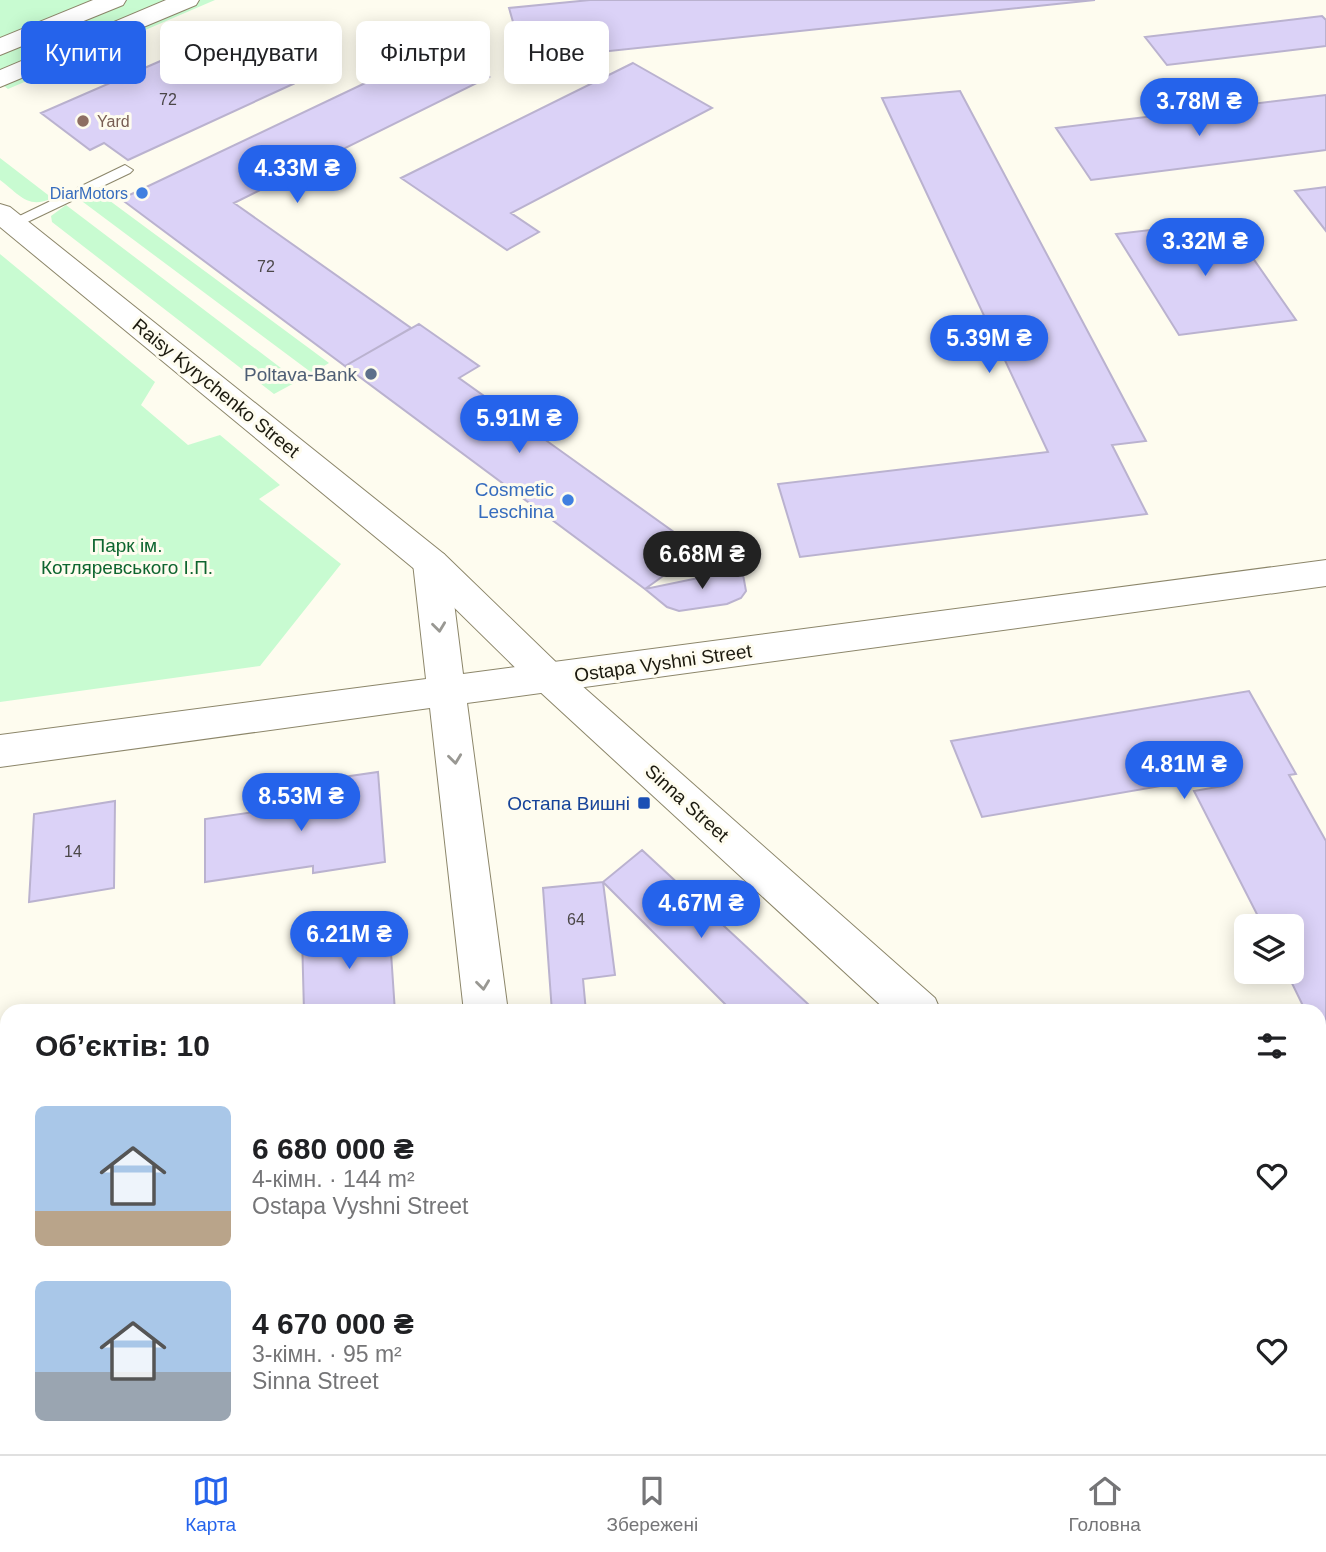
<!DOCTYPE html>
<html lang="uk">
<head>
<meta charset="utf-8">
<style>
  :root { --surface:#fff; --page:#f6f6f6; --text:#202124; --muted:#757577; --line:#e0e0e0; --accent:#2563eb }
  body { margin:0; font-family:Helvetica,sans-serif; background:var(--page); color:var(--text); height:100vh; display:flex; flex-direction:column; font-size:26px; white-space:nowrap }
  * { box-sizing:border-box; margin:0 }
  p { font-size:23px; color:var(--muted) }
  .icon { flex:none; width:38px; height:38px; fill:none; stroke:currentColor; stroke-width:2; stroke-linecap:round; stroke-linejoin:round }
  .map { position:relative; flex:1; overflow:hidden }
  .drawer { position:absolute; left:0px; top:1004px; width:1326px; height:450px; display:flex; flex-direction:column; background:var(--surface); border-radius:21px 21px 0 0; box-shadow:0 4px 18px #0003 }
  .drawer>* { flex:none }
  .guide { position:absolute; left:21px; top:21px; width:700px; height:63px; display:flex; gap:14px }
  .fabs { position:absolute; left:1234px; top:914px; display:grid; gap:14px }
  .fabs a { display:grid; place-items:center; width:70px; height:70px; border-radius:10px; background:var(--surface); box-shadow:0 4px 18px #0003; font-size:35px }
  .price { position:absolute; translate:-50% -60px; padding:0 16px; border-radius:24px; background:var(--accent); color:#fff; font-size:23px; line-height:46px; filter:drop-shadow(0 2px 4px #0008) }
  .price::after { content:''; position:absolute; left:50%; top:42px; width:21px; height:16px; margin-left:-10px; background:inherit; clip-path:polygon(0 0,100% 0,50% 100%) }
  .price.selected { background:#222; color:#fff }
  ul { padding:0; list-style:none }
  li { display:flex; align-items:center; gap:21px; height:175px; padding:0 35px }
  li span { display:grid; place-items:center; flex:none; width:196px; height:140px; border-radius:10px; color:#555 }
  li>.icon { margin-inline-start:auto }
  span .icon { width:84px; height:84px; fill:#fffc; stroke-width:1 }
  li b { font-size:30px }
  h2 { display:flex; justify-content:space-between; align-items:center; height:84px; padding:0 35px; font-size:30px }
  .pill { padding:0 24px; border-radius:10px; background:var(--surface); box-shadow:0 4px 18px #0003; font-size:24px; line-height:63px }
  .pill.selected { background:var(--accent); color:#fff }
  .menu { display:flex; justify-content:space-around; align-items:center; height:98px; border-top:2px solid var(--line); background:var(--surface); font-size:19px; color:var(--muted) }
  .menu a { display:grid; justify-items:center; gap:4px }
  .menu .selected { color:var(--accent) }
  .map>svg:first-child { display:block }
  .green { fill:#c8fbd1 }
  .building { fill:#dbd2f7; stroke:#bab2cf; stroke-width:2 }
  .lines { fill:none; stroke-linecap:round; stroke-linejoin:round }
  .lane-casing { stroke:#8c866a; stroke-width:2 }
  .street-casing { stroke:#8c866a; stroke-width:2 }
  .secondary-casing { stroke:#8c866a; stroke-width:2 }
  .lane { fill:#fff; fill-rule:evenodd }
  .street { fill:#fff; fill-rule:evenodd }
  .secondary { fill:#fff; fill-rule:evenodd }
  .oneway { stroke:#999893 }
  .education-dot { fill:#8d6e63; stroke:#fefcef; stroke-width:2.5 }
  .shop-dot { fill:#3f7fe0; stroke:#fefcef; stroke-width:2.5 }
  .service-dot { fill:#5c6f8a; stroke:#fefcef; stroke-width:2.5 }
  .transit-dot { fill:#1a4fb4; stroke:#fefcef; stroke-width:2.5 }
  .labels { text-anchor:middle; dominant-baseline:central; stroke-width:6; stroke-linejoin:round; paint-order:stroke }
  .number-label { font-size:16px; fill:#4c4849 }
  .far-education-label { font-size:16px; fill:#785e54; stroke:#fefcef; text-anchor:start }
  .far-shop-label { font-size:16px; fill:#366cbe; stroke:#fefcef; text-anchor:end }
  .service-label { font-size:19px; fill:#4e5e75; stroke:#fefcef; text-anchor:end }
  .street-label { font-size:19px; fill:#1c1a0f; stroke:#fefcef }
  .shop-label { font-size:19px; fill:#366cbe; stroke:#fefcef; text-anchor:end }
  .park-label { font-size:19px; fill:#0e652f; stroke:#fefcef }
  .transit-label { font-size:19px; fill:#164399; stroke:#fefcef; text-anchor:end }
</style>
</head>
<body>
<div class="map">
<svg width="1326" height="1454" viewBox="0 0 1326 1454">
  <rect width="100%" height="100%" fill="#fefcef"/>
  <path class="green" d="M0,0h215l-207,89 -8,-6z
    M0,158l52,40c-24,12 -33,-4 -52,-18z
    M87,196l19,2 223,165 -17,10 -233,-174z
    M66,205l232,176 -24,13 -222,-172 -1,-6z
    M0,254l155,128 -14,23 47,40 32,-10 60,50 -21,14 82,65 -81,102 -260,36z"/>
  <path class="building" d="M590,0h505l-571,60 -15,-52z
    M1322,16l4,4v26l-159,19 -22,-28z
    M218,36l75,48 -165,76 -24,-17 -14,7 -49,-37z
    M439,48l50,29 -255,126 177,125 -66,38 -224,-167z
    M633,63l79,45 -201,105 28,19 -32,18 -106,-72z
    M960,91l186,350 -34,4 35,69 -347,43 -22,-73 270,-32 -166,-354z
    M1326,95v55l-235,30 -35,-52z
    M1326,187v44l-31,-40z
    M1227,221l69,99 -117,15 -63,-101z
    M419,324l60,42 -20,12 240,172 -54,39 -300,-223z
    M742,569l4,22 -5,7 -14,6 -48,7 -12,-4 -22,-18z
    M1249,691l47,83 -7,1 37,66v229l-5,1 -1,-59h-14l-20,-41h6v-45h-29l-69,-135 29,-5 -5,-10 -236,41 -31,-76z
    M378,772l7,90 -72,11v-7l-108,16v-63l105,-15 -2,-22z
    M115,801l-1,87 -85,14 5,-88z
    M642,850l166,154 -8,8h-67l-130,-130z
    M603,882l12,93 -32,4 3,33h-34l-9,-124z
    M389,923l6,89h-91l-2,-77z
    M7,1253v145l-7,1v-145z
    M602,1447h39l-38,7z
    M673,1447h35l1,7h-73z
    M984,1447h81l2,7h-81z
    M1175,1447h117l8,7h-161z"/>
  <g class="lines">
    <defs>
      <path id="lane" d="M125,165l8,5 -3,3 -111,53h-12l-2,-3z"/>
      <path id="street" d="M93,0h33l-3,5 -123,50v-17z
        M166,0h33l-3,5 -196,82v-17z
        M431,550l13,4 5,9 14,111 863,-114v26l-859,117 41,309h-44l-34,-304 -430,59v-32l426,-56 -13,-116 5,-9z
        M509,1447h52l1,7h-52z"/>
      <path id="secondary" d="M0,204l10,3 434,347 119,115 372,329 6,14h-53l-351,-323 -119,-117 -418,-345z
        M1320,1345l6,2v54l-6,-2z"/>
    </defs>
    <use href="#lane" class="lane-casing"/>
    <use href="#street" class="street-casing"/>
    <use href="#secondary" class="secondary-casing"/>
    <use href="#lane" class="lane"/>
    <use href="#street" class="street"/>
    <use href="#secondary" class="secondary"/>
  </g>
  <defs><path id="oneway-chevron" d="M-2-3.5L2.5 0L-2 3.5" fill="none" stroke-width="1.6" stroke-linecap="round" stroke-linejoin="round" transform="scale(1.75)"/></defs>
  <g class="oneway">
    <use href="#oneway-chevron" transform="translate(439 627) rotate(83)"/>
    <use href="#oneway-chevron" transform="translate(455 759) rotate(83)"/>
    <use href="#oneway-chevron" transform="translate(483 985) rotate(83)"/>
  </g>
  <circle class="education-dot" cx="83" cy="121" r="7"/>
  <g class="shop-dot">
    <circle cx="142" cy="193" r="7"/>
    <circle cx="568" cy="500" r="7"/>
  </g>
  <circle class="service-dot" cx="371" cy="374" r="7"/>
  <rect class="transit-dot" x="637" y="796" width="14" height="14" rx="3.5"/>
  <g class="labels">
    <g class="number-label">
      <text x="168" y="99">72</text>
      <text x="266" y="266">72</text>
      <text x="73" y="851">14</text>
      <text x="576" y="919">64</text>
    </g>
    <g class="far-education-label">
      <text x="97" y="121">Yard</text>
    </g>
    <g class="far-shop-label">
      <text x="128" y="193">DiarMotors</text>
    </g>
    <g class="service-label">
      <text x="357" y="374">Poltava-Bank</text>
    </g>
    <g class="street-label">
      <text transform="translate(216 388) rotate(39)">Raisy Kyrychenko Street</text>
      <text transform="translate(663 663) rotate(-8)">Ostapa Vyshni Street</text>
      <text transform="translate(687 803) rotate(42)">Sinna Street</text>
    </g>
    <g class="shop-label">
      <text x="554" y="489">Cosmetic<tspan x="554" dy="22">Leschina</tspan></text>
    </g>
    <g class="park-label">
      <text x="127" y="545">Парк ім.<tspan x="127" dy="22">Котляревського І.П.</tspan></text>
    </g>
    <g class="transit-label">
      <text x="630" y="803">Остапа Вишні</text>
    </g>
  </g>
</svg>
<div class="fabs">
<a><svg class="icon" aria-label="layers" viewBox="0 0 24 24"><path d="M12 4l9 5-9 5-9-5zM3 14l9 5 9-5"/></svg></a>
</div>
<b class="price" style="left:1199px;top:138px">3.78M ₴</b>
<b class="price" style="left:297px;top:205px">4.33M ₴</b>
<b class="price" style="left:1205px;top:278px">3.32M ₴</b>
<b class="price" style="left:989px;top:375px">5.39M ₴</b>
<b class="price" style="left:519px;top:455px">5.91M ₴</b>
<b class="price selected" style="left:702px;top:591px">6.68M ₴</b>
<b class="price" style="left:1184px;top:801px">4.81M ₴</b>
<b class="price" style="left:301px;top:833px">8.53M ₴</b>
<b class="price" style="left:701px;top:940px">4.67M ₴</b>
<b class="price" style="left:349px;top:971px">6.21M ₴</b>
<div class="guide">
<a class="pill selected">Купити</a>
<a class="pill">Орендувати</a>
<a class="pill">Фільтри</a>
<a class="pill">Нове</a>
</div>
<section class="drawer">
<h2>Об’єктів: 10<svg class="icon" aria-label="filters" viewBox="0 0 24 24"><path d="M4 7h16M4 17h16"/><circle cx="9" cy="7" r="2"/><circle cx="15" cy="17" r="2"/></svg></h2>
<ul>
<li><span style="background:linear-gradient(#a9c7e8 75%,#b9a48a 0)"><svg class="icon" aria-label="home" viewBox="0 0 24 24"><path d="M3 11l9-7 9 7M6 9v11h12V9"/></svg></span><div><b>6 680 000 ₴</b><p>4-кімн. · 144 m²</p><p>Ostapa Vyshni Street</p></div><svg class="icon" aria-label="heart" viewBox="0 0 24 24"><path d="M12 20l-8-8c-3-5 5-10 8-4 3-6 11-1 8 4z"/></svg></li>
<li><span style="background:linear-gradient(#a9c7e8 65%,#9aa5b1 0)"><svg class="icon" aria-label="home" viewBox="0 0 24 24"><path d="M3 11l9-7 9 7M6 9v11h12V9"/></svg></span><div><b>4 670 000 ₴</b><p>3-кімн. · 95 m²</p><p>Sinna Street</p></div><svg class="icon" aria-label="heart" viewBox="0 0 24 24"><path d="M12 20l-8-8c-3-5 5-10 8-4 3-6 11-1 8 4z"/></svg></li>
</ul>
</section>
</div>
<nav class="menu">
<a class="selected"><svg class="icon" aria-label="map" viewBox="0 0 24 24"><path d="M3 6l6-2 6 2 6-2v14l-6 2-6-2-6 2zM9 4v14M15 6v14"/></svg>Карта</a>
<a><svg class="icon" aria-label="saved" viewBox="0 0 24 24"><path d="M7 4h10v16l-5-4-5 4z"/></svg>Збережені</a>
<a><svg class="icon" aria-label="home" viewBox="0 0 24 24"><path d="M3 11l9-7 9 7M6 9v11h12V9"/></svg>Головна</a>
</nav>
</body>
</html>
